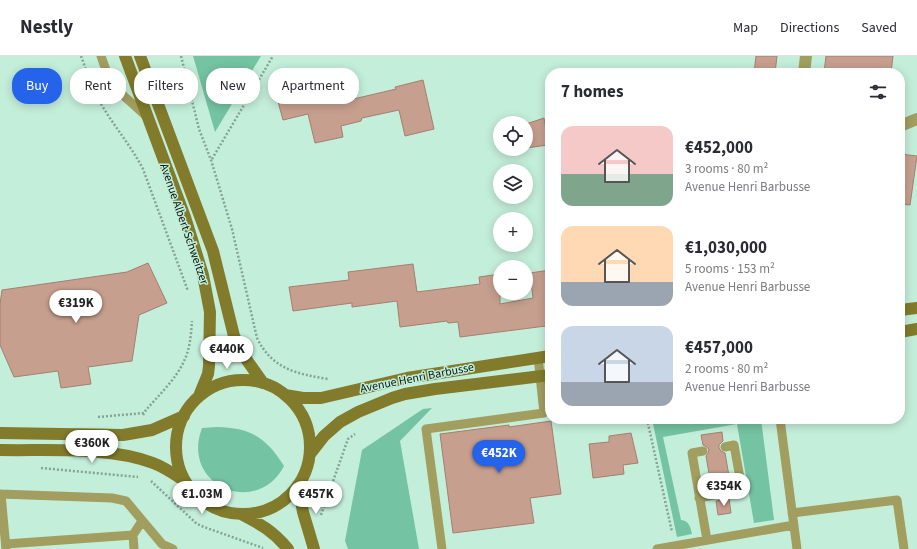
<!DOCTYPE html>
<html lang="en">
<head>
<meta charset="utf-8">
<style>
  :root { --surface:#fff; --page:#f7f7f7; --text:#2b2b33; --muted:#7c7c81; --line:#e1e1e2; --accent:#2563eb }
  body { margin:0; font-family:"Source Sans 3",sans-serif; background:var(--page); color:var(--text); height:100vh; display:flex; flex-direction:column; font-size:15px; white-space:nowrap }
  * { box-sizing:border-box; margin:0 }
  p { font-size:13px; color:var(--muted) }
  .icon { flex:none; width:22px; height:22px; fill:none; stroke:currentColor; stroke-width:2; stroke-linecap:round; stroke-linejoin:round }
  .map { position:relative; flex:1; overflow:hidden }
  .drawer { position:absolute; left:545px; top:12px; width:360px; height:356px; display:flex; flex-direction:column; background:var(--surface); border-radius:16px; box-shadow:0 2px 10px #0003 }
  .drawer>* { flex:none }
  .top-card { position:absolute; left:12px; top:12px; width:380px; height:36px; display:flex; gap:8px }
  .fabs { position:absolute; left:493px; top:60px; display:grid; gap:8px }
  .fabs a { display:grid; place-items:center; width:40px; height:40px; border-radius:50%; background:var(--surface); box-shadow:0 2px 10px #0003; font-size:20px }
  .price { position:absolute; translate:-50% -34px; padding:0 9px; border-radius:14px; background:#fff; color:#222; font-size:13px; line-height:26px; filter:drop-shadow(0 1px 2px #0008) }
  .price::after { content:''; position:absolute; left:50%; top:24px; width:12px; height:9px; margin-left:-6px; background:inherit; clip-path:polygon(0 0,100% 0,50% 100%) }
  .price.active { background:var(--accent); color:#fff }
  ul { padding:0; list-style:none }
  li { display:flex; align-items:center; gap:12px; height:100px; padding:0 16px }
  li span { display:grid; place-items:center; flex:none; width:112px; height:80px; border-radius:12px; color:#555 }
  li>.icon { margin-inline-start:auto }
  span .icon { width:48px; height:48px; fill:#fffc; stroke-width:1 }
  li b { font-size:17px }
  h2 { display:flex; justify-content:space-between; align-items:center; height:48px; padding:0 16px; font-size:17px }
  .tag { padding:0 14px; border-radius:16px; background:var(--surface); box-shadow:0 2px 10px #0003; font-size:14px; line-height:36px }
  .tag.active { background:var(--accent); color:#fff }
  header { display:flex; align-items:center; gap:24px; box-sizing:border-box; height:56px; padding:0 20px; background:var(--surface); border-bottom:1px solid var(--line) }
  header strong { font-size:19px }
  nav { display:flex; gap:22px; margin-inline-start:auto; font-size:14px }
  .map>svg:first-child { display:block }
  .green { fill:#74c3a2 }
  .building { fill:#c69f8e; stroke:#a57f6f }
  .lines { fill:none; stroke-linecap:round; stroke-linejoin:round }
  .path { stroke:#83a495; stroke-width:2.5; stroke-dasharray:2 2; stroke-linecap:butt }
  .lane { stroke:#a29e5f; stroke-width:9 }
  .street { stroke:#a29e5f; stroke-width:12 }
  .secondary { stroke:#817b2b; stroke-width:12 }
  .labels { text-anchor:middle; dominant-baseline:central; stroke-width:3; stroke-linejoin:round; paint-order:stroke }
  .street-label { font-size:12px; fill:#071710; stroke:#c3eeda }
</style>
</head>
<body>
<header>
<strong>Nestly</strong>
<nav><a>Map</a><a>Directions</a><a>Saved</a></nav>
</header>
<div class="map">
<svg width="917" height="493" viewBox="0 0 917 493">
  <rect width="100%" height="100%" fill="#c3eeda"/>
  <path class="green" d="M193,0h68l-46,76z
    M432,352l-32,33 19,108h-71l-3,-8 17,-91 61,-41z
    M652,363h109l13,101 -20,3 -17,-99 -74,13 18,83c8,1 9,6 11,14l-15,3z
    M217,371c34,1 49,10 67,39 -27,52 -104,20 -82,-38z"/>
  <path class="building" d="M756,0h21l-2,17h-21z
    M826,0h67l-2,17h-67z
    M423,24l11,49 -29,7 -6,-26 -37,8 -1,3 -20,5 2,11 -28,6 -7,-29 -25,6 -6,-22 20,-4 1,4 22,-5 4,10 20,-4 1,2 51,-12 -1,-2z
    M544,62l4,27 -22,3v-24z
    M900,98l17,2 -7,49 -10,-1z
    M148,207l19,40 -28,12 -7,46 -44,6 3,17 -30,4 -3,-17 -44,6 -14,-32v-41l2,-14 125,-18z
    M413,208l4,28 63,-8 -1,-7 21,-3v30l33,-6 -3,-25 20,-3v51l-5,1 1,4 -86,11 -2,-15 -10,1 -1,-2 -47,6 -3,-26 -45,6v-4l-59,8 -4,-24 60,-7 -1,-8z
    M551,365l10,73 -31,4 4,25 -81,10 -13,-99 69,-9v2z
    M722,376l1,9 -4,4v3l2,3 4,2 4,23h-2l1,10 -14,3 -2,-10h-2l-4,-23 2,-3 1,-3 -2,-3 -4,-2 -2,-10z
    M631,377l7,30 -15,2 1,9 -31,4 -4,-34 20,-2v-6z
    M729,442l2,15 -13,2 -2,-14z"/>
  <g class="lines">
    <path class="path" d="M81,0c6,16 11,33 20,48 13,22 30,42 42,65l45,122
      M181,0l18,73 12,31 21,69 25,109c15,31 40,36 71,41
      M212,103l61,-103
      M143,359l3,-5c12,-14 31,-32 38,-49 6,-12 7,-26 8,-40
      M98,361l46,-4
      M647,363l25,113
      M41,412l97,9
      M151,425l46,43 7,3 59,21
      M321,459l27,-76 7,-5"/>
    <path class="lane" d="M101,0l6,17 8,15 31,28
      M780,363l17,130
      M703,395l-11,2 15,87
      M0,438l112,4 14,3 36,43 11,5
      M1,438l5,55
      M699,442l43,-9 -8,-44 -9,2
      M792,457l105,-13 7,49
      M133,479l1,14
      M6,488l127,-9 9,-14
      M442,493l-16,-120 118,-16 -6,-56
      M657,493l137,-24"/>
    <path class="street" d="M804,17l2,-17
      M900,70l17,-7"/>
    <path class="secondary" d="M125,0l60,161 18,58 7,37 -1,54 -1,8 -9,22
      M140,0l73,195 21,85 10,20 19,27
      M900,254l17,-2
      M900,276l17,-3
      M176 391a67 67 0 1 1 134 0a67 67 0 1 1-134 0Z
      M285,339l18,3h18l86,-20 143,-22
      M0,377l123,2 29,-5 32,-14
      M0,394c47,1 109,-4 153,13 11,4 21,11 32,18
      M310,398l14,-18 16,-14 18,-10 34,-14 13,-4 30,-5 115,-14
      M298,429l5,27 11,37
      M241,458c21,11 32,17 47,35"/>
  </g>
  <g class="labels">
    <g class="street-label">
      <text transform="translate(184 168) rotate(71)">Avenue Albert Schweitzer</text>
      <text transform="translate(417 322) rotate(-11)">Avenue Henri Barbusse</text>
    </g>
  </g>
</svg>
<div class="fabs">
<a><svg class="icon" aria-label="locate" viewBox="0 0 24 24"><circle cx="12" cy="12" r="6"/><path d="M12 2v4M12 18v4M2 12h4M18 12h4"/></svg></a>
<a><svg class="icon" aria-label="layers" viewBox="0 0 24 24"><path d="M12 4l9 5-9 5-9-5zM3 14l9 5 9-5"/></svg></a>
<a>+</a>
<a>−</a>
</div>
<b class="price" style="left:76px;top:268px">€319K</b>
<b class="price" style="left:227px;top:314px">€440K</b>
<b class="price" style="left:92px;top:408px">€360K</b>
<b class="price active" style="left:499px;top:418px">€452K</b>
<b class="price" style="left:724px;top:451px">€354K</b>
<b class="price" style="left:202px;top:459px">€1.03M</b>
<b class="price" style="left:316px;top:459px">€457K</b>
<div class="top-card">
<a class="tag active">Buy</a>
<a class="tag">Rent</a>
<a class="tag">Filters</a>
<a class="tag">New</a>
<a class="tag">Apartment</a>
</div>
<section class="drawer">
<h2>7 homes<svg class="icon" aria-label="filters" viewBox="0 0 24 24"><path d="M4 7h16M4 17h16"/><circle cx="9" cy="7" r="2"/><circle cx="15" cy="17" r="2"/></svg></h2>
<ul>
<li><span style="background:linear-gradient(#f6c9c9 60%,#7fa58c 0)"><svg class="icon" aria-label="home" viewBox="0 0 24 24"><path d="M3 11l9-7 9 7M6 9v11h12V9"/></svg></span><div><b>€452,000</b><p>3 rooms · 80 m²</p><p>Avenue Henri Barbusse</p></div></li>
<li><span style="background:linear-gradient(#ffd9b3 70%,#9aa5b1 0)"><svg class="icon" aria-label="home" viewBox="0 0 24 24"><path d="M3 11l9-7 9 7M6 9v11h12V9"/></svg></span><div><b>€1,030,000</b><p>5 rooms · 153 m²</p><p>Avenue Henri Barbusse</p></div></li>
<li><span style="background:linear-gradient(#c9d6e8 70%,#9aa5b1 0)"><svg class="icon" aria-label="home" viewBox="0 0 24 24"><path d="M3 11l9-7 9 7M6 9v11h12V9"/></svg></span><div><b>€457,000</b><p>2 rooms · 80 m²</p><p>Avenue Henri Barbusse</p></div></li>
</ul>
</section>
</div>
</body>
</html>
